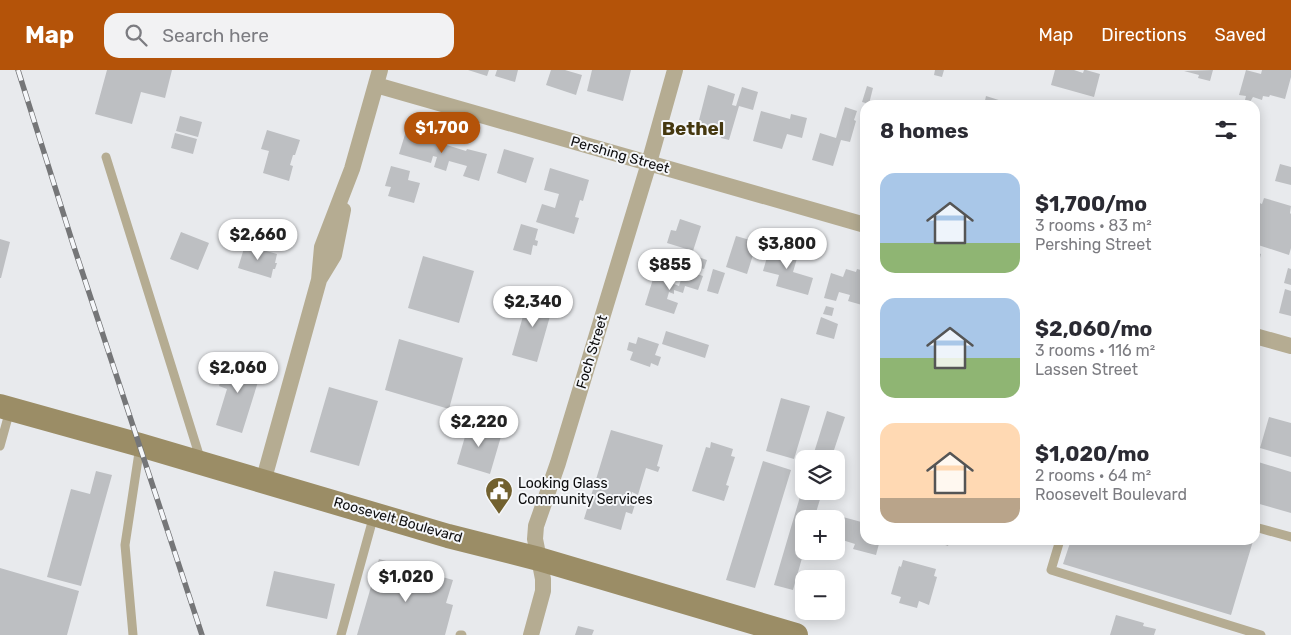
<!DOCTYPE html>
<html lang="en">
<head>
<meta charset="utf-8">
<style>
  :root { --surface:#fff; --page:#f2f2f3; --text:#2b2b33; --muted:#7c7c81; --accent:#b45309 }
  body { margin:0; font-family:Rubik,sans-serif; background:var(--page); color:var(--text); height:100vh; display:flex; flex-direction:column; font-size:19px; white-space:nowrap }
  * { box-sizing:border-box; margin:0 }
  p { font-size:16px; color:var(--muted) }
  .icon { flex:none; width:28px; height:28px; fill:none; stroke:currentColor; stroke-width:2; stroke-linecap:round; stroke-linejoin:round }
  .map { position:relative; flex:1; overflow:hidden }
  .details { position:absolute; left:860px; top:30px; width:400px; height:445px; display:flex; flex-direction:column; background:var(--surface); border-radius:15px; box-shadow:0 2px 12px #0003 }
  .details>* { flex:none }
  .buttons { position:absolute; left:795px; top:380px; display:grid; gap:10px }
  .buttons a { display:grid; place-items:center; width:50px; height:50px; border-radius:10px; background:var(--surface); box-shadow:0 2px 12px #0003; font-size:25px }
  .price { position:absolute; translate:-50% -42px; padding:0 11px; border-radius:18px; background:#fff; color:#222; font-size:16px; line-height:32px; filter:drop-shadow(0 1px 2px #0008) }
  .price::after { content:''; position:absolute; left:50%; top:30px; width:15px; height:11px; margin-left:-8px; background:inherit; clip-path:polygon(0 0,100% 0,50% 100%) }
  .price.active { background:var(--accent); color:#fff }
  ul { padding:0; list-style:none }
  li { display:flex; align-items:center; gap:15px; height:125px; padding:0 20px }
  li span { display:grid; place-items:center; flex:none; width:140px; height:100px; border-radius:15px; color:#555 }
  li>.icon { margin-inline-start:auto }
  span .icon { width:60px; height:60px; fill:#fffc; stroke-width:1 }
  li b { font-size:21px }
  h2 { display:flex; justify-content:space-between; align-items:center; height:60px; padding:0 20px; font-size:21px }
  header { display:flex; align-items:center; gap:30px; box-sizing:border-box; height:70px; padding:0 25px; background:var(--accent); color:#fff }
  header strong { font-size:24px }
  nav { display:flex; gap:28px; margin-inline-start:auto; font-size:18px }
  .search { width:350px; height:45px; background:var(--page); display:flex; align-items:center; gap:12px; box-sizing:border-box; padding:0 18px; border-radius:15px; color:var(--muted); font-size:19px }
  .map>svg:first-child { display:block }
  .building { fill:#bdbfc2 }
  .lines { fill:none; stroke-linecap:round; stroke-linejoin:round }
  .service { stroke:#b5ac92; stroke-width:9 }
  .minor { stroke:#b5ac92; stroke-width:16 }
  .secondary { stroke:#9b8d66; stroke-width:24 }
  .rail-casing { stroke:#757678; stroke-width:5.5 }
  .rail { stroke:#f5f7fa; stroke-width:4; stroke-dasharray:11; stroke-linecap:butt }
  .labels { text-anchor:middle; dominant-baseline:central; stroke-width:4; stroke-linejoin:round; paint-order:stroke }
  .street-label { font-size:14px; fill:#0d0d0e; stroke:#f5f7fa }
  .poi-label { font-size:14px; fill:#0d0d0e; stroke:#f5f7fa; text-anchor:start }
  .district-label { font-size:19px; font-weight:bold; fill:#45380f; stroke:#f5f7fa }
</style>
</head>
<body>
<header>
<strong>Map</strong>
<div class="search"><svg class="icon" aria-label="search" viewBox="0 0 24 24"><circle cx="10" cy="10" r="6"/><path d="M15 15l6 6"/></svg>Search here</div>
<nav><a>Map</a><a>Directions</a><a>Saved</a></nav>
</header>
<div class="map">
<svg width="1291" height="565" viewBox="0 0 1291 565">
  <rect width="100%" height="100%" fill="#e8eaed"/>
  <path class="building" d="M107,0h65l-7,28 -24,-6 -9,32 -37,-10z
    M468,0h21l-2,6z
    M497,0h21l-3,12 -20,-6z
    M551,0h14l17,5 -6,20 -30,-10z
    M592,0h39l-8,31 -36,-10z
    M935,0h9l-2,7 -8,-2z
    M1055,0h19l9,3 1,-3h2l14,4 -6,23 -43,-12z
    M1213,0l-3,11 -12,-3 1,-3 -15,-4z
    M1246,0l15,4 1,-4h29v7l-6,22 -15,-4 -1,2 -6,-1 -1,4 -9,-3 -3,5 -5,-2 1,-4 -7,-1z
    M708,15l27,9 -3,11 4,1 6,-19 16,5 -5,18 -14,-4 -10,34 -8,-2 2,-7 -25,-7z
    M867,16l6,2 -4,16 -7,-2z
    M986,26l19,6 -1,3h-20z
    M845,37l12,4 -3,9 2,1 -6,21 -9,-2 -8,26 -21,-6 8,-27 16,5z
    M761,41l29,8 1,-5 16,4 -5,20 -15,-4 -5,15 -29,-8z
    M180,46l22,6 -4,15 -22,-6z
    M407,58l31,10 -1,4 29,9 1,-2 20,5 -8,27 -16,-5 4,-10 -18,-5 -3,10 -12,-4 3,-10 -4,-1 -2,7 -32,-9z
    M267,60l33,10 -5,15h-2l-3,10 3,1 -4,15 -26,-8 6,-22 -8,-2z
    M175,63l22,6 -4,15 -22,-6z
    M504,79l30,9 -8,25 -29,-10z
    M1280,94l11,3v18l-16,-4z
    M391,96l19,5 -2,9 12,3 -6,20 -26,-7 3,-9 -6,-1z
    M550,98l39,12 -6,21 -3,-1 -5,17 4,1 -5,16 -38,-12 6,-18 13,4 4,-14 -15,-4z
    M1264,128l27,8 -1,7 1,1v34l-2,7 -34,-11v-43l7,3z
    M680,149l21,7 -8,25 -26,-8 4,-13 5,1z
    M521,154l17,5 -3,11 3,1 -1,5 -4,-1 -2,10 -18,-5z
    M181,162l28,11 -11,27 -28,-11z
    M736,166l21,6 -10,32 -21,-7z
    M0,169l10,3 -9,36h-1z
    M780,174l10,3 -2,5 10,3 -5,17 20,6 -5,17 -32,-9 3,-11 -16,-4 7,-24 9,2z
    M245,175l32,9 -2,9h2l-2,6h-2l-2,9 -33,-10z
    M1255,182l6,2 -5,20h-1z
    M686,183l21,7 -3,9 -21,-6z
    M423,186l51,15 -15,52 -51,-15z
    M863,193l2,1v30l-3,11 -14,-4 2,-6 -11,-3 -3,9 -12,-3 7,-25 12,4 3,-8 10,3 1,-3 4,1z
    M1288,198l3,1v16l-7,-2z
    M713,199l12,4 -7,21 -11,-3z
    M684,200l19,6 -5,14 -13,-4 -2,7 -9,-3v4l-5,-2 -2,7 11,4 -4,11 -29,-9 8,-26 4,-2 18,5 -1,2 5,2z
    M1285,219l6,2v25l-12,-3z
    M529,225l25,7 -17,60 -25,-7z
    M826,236l8,2 -2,8 -9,-2z
    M821,247l17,7 -4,15 -18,-5z
    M666,261l43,14 -4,13 -43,-14z
    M638,267l21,7 -4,11 6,2 -3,9 -7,-3 -1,4 -20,-7 3,-8 -6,-2 2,-8 7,2z
    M399,269l64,19 -14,51 -64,-19z
    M228,289l34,10 -20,64 -26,-8 11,-36 -8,-3z
    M329,317l49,14 -19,65 -49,-14z
    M781,328l29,8 -16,53 -28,-8z
    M827,341l18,6 -14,42h-19z
    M1269,347l22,6v34l-31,-9z
    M469,353l33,10 -12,41 -33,-10z
    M611,360l52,15 -6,21 3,1 -2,5 -12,-4 -8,27 -6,-3 -1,4 6,2 -5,16 -6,-2 -5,18 -37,-11z
    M711,372l22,7 -2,7 4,1 -9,28 3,1 -5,15 -32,-10 14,-44 4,1z
    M763,391l28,9 -36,118 -29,-8z
    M1255,391l36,11v41l-35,-10 3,-3 -4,-1z
    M96,401l16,4 -31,111 -34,-9 24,-88 19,5z
    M802,420l19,6 -7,23h-10v32l-11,39 -19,-5z
    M832,444l33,9v17h15l-4,15 -23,-6 2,-5 -19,-6v-19h-6z
    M931,470h19l-2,6z
    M1071,470h179l3,1 -22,74 -168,-51z
    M379,489l74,21 -7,23 7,2 -8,30h-88z
    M903,490l33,9 -2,7 3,1 -8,28 -10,-4 -2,7 -18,-5 2,-6 -10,-3 8,-28 2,1z
    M0,498l79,23 -12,44h-67z
    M274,501l61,13 -8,35 -61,-13z
    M1116,545l28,8 -1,3 13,3 -2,6h-44z
    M578,556l16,4 -2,5h-17z"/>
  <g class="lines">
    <path class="service" d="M106,87l95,304
      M0,376l10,-36
      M1255,457l36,10
      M1060,470l-9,30 210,65
      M133,565l-8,-90 15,-99
      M341,565l33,-120
      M460,565h2"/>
    <path class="minor" d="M376,15l489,140
      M320,208l14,-23 9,-45
      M1255,266l36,10
      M263,412l56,-202 3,-33 30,-78 28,-99
      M531,565l12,-44v-12l-8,-40 1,-13 22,-63 91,-300 26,-93"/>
    <path class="secondary" d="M0,336l140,39 308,91 91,23 257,76"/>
    <defs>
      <path id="rail" d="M18,0l55,174 129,391"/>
    </defs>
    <use href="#rail" class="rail-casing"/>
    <use href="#rail" class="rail"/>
  </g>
  <defs>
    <symbol id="civic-pin" viewBox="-11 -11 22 30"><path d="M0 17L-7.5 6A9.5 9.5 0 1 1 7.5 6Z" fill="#72612f" stroke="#f5f7fa"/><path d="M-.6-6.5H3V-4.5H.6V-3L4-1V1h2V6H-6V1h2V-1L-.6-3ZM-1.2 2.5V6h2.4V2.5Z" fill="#fff"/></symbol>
  </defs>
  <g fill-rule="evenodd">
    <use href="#civic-pin" x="483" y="405" width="32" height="43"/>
  </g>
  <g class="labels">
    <g class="street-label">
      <text transform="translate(620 85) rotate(16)">Pershing Street</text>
      <text transform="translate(592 282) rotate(-73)">Foch Street</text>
      <text transform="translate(398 450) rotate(16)">Roosevelt Boulevard</text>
    </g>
    <g class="poi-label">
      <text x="518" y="413">Looking Glass<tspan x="518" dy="16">Community Services</tspan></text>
    </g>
    <g class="district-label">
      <text x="693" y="58">Bethel</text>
    </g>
  </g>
</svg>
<div class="buttons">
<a><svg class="icon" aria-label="layers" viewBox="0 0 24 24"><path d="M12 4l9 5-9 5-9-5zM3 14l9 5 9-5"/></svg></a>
<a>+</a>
<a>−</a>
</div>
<b class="price active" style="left:442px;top:84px">$1,700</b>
<b class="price" style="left:258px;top:191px">$2,660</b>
<b class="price" style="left:787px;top:200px">$3,800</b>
<b class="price" style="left:670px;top:221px">$855</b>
<b class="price" style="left:533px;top:258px">$2,340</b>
<b class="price" style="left:238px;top:324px">$2,060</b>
<b class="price" style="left:479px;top:378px">$2,220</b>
<b class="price" style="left:406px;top:533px">$1,020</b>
<section class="details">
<h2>8 homes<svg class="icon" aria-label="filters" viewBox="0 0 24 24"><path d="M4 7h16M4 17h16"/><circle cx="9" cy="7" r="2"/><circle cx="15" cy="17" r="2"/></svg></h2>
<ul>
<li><span style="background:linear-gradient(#a9c7e8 70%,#8fb573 0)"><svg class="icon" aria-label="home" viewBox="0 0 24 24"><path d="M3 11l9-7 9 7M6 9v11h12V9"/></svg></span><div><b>$1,700/mo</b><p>3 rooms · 83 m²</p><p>Pershing Street</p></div></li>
<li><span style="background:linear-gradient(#a9c7e8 60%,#8fb573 0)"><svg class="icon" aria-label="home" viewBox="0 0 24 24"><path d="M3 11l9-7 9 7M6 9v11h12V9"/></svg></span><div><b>$2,060/mo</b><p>3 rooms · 116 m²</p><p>Lassen Street</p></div></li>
<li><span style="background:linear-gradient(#ffd9b3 75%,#b9a48a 0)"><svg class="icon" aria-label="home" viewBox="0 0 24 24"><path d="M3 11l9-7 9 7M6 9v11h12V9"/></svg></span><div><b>$1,020/mo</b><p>2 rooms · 64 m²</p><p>Roosevelt Boulevard</p></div></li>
</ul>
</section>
</div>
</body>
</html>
